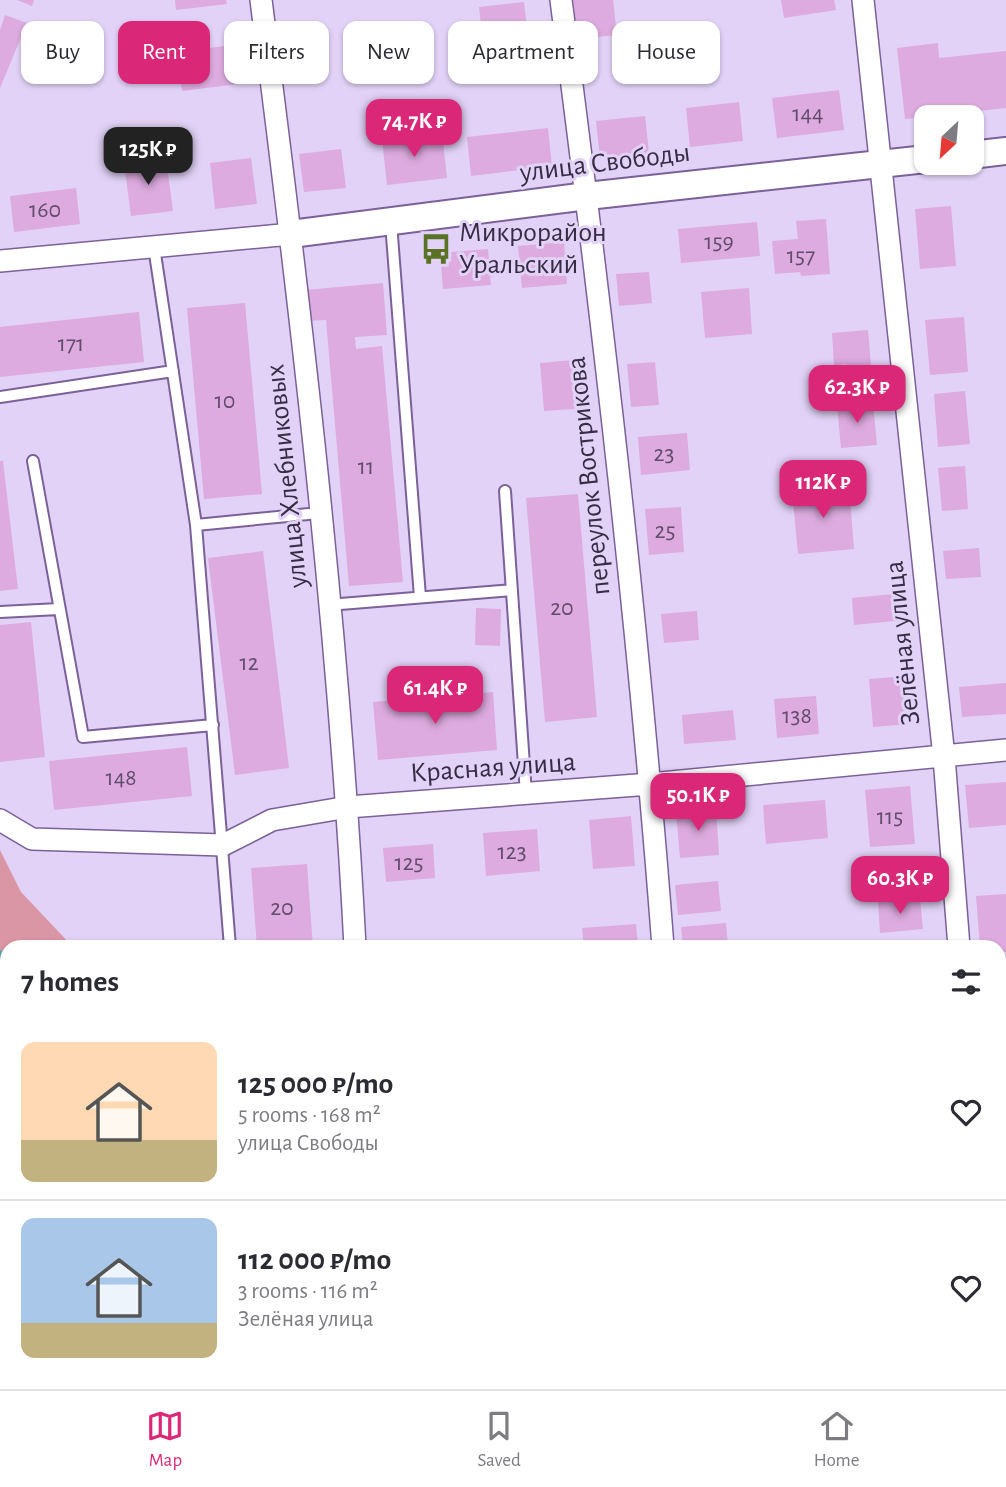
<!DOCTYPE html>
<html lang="en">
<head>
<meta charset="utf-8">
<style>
  :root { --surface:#fff; --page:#f2f2f3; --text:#2b2b33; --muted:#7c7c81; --line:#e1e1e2; --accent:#db2777 }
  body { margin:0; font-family:"Alegreya Sans",sans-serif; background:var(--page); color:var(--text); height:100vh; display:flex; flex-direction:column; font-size:26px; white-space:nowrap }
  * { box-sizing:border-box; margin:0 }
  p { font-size:23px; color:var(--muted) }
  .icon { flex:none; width:38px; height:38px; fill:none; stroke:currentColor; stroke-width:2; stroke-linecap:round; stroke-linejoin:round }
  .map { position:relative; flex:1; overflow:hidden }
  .sheet { position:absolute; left:0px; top:940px; width:1006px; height:450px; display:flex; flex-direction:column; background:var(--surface); border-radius:21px 21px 0 0; box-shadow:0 2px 5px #0004 }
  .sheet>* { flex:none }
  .hud { position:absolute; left:21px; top:21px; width:964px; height:63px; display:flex; gap:14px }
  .needle { width:46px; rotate:206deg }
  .tools { position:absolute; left:914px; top:105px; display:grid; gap:14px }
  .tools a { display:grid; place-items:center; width:70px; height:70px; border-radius:14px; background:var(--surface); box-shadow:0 2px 5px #0004; font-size:35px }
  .price { position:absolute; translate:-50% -60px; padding:0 16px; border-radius:14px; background:var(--accent); color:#fff; font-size:23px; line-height:46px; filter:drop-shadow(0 2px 4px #0008) }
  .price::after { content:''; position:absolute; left:50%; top:42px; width:21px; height:16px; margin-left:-10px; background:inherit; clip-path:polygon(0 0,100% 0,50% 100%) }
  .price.selected { background:#222; color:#fff }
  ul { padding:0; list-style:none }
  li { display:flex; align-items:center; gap:21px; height:175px; padding:0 21px }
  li+li { border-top:2px solid var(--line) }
  li span { display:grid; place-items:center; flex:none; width:196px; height:140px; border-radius:14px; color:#555 }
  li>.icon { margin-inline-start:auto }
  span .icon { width:84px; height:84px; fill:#fffc; stroke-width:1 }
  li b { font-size:30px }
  h2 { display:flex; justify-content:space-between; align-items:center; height:84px; padding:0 21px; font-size:30px }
  .tag { padding:0 24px; border-radius:14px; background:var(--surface); box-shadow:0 2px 5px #0004; font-size:24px; line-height:63px }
  .tag.selected { background:var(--accent); color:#fff }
  .tabs { display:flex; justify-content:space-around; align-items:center; height:98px; border-top:2px solid var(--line); background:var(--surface); font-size:19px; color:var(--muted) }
  .tabs a { display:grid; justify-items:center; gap:4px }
  .tabs .selected { color:var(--accent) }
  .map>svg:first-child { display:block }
  .forest { fill:#db96a5 }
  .water { fill:#5cb0a6 }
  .building { fill:#ddabdf }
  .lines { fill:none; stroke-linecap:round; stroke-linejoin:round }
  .service-casing { stroke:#7b6198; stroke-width:14 }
  .minor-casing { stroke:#7b6198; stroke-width:24 }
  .tertiary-casing { stroke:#7b6198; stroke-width:30 }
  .service { stroke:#fff; stroke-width:10 }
  .minor { stroke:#fff; stroke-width:21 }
  .tertiary { stroke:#fff; stroke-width:26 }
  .labels { text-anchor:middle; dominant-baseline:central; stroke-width:6; stroke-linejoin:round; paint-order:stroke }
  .number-label { font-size:24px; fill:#604c6b }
  .street-label { font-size:28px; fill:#372c44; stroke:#e2d2f7 }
  .poi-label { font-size:28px; fill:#372c44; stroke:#e2d2f7; text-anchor:start }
</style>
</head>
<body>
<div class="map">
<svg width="1006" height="1389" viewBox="0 0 1006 1389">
  <rect width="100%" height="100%" fill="#e2d2f7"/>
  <path class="forest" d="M0,850l21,42 52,55h-66v10l-7,-8z
    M448,1383h101l9,6h-102z"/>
  <path class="water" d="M0,949l7,8v425h441l8,7h-456z"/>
  <path class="building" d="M17,0h17l-2,6z
    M175,0h51l1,4 -51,6z
    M573,0h40l4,35 -39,4z
    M781,0h53l2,10 -52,8z
    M524,2l6,51 -45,5 -6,-51z
    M5,15l22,8 -27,65v-58z
    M320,23l4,33 -36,5 -5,-34z
    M938,43l1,15 67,-7v57l-101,11 -8,-71z
    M233,45l5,39 -56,7 -5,-39z
    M839,90l5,40 -67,8 -5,-40z
    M739,102l4,39 -53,6 -4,-39z
    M645,116l4,37 -49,5 -4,-37z
    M548,128l4,38 -81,10 -4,-39z
    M442,133l5,45 -60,7 -5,-46z
    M341,149l5,39 -42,4 -5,-38z
    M166,158l7,53 -42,5 -7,-53z
    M251,158l6,46 -42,5 -5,-46z
    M76,188l4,36 -66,8 -4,-36z
    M951,206l5,60 -36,3 -5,-60z
    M826,219l4,55 -29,2 -1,-4 -25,2 -3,-33 26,-2 -2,-18z
    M757,222l3,34 -79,7 -3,-34z
    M564,242l3,42 -45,4 -4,-42z
    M488,249l3,36 -48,4 -3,-36z
    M649,272l3,31 -33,3 -3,-32z
    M383,283l4,52 -32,2 1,12 26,-3 21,236 -54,4 -23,-266 -18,1 -3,-31z
    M749,288l3,46 -47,4 -4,-46z
    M245,303l17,191 -58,5 -17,-191z
    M139,312l5,50 -144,15v-50z
    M964,317l4,55 -38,3 -5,-55z
    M868,330l5,59 -24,2 -3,-27 -12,2 -2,-33z
    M584,359l4,49 -44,3 -4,-48z
    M655,362l4,43 -28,2 -4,-43z
    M965,391l5,53 -32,3 -4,-53z
    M873,402l4,43 -36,3 -4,-42z
    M687,433l3,37 -49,5 -3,-38z
    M0,461h3l15,128 -18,2z
    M965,466l3,43 -26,2 -4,-43z
    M849,486l5,63 -56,5 -6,-63z
    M578,494l19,223 -52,5 -19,-224z
    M681,507l3,45 -35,3 -4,-46z
    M979,548l2,29 -35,2 -3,-28z
    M263,551l26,217 -54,7 -27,-217z
    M893,594l2,27 -41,4 -2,-27z
    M476,608l25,1 -1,37 -25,-1z
    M697,611l2,29 -35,3 -3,-29z
    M31,622l14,135 -45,5v-137z
    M907,676l4,48 -38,3 -4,-48z
    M1006,683v31l-44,3 -3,-30z
    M493,692l4,58 -119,10 -5,-58z
    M816,696l3,38 -42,4 -3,-39z
    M733,710l3,30 -52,4 -2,-29z
    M187,747l5,49 -138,14 -5,-49z
    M1006,782v43l-37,3 -4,-43z
    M910,786l5,58 -45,3 -5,-57z
    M825,800l3,38 -62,6 -3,-39z
    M716,808l3,47 -39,3 -4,-46z
    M631,816l4,50 -42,3 -4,-49z
    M537,829l3,42 -54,5 -3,-43z
    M433,844l2,34 -49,4 -3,-34z
    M307,864l6,83h-56l-6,-79z
    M718,881l3,30 -43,4 -3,-30z
    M1006,894v58h-7v-5h-19l-4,-51z
    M920,898l3,31 -43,4 -2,-31z
    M726,923l2,24h-45l-2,-20z
    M636,924l2,23h-54l-2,-19z
    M1006,997v28l-7,1v-28z
    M999,1057h7v40l-7,1z
    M1006,1115v37h-6l-1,-36z
    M999,1179h7v58h-2z
    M634,1382h35v2l-34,3z"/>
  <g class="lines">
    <defs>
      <path id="service" d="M391,223l29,374
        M154,247l42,278 34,422
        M0,397l173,-26
        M33,461l50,276 130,-12
        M505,491l21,303
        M196,525l123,-12
        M328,605l184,-15
        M0,612l59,-3"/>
      <path id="minor" d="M261,0c40,313 78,632 94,947
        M561,0c41,315 78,630 102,947
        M863,0l81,757 15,190
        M0,261l291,-27
        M0,820l32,19 191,6 49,-25 76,-13 302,-23 356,-34
        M577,1382l9,7
        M696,1382l1,7
        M993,1382l1,7"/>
      <path id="tertiary" d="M971,155l35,-4
        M291,234l296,-38 339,-37"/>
    </defs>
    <use href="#service" class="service-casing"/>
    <use href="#minor" class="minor-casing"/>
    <use href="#tertiary" class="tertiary-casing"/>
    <use href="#service" class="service"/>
    <use href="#minor" class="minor"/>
    <use href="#tertiary" class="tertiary"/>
  </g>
  <defs>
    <symbol id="bus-bare" viewBox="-9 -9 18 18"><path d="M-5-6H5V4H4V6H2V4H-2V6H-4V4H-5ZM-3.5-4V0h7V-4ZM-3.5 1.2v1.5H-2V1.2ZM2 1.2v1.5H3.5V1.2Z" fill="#597224" stroke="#e2d2f7" stroke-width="2.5" paint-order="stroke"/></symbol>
  </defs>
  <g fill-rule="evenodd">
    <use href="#bus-bare" x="414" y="227" width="44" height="44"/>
  </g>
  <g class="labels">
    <g class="number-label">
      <text x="808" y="114">144</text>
      <text x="45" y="210">160</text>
      <text x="719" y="242">159</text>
      <text x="801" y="256">157</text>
      <text x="71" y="344">171</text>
      <text x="225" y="401">10</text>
      <text x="664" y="454">23</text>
      <text x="366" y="467">11</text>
      <text x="665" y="531">25</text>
      <text x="562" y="608">20</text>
      <text x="249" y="663">12</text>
      <text x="797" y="716">138</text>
      <text x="121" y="778">148</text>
      <text x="890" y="817">115</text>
      <text x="512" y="852">123</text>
      <text x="409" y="863">125</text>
      <text x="282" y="908">20</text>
    </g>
    <g class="street-label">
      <text transform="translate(605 163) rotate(-7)">улица Свободы</text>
      <text transform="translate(287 476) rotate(-96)">улица Хлебниковых</text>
      <text transform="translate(589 476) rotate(-96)">переулок Вострикова</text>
      <text transform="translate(903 643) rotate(-96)">Зелёная улица</text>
      <text transform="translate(493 768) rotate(-4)">Красная улица</text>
    </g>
    <g class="poi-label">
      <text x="459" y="233">Микрорайон<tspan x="459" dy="32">Уральский</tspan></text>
    </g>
  </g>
</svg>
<div class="tools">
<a><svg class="needle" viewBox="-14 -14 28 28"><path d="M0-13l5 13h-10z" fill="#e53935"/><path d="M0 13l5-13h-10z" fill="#7c7c81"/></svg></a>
</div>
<b class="price" style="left:414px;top:159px">74.7K ₽</b>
<b class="price selected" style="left:148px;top:187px">125K ₽</b>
<b class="price" style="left:857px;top:425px">62.3K ₽</b>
<b class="price" style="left:823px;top:520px">112K ₽</b>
<b class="price" style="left:435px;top:726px">61.4K ₽</b>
<b class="price" style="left:698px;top:833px">50.1K ₽</b>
<b class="price" style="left:900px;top:916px">60.3K ₽</b>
<div class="hud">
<a class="tag">Buy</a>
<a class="tag selected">Rent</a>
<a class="tag">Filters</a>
<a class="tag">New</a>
<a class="tag">Apartment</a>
<a class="tag">House</a>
</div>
<section class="sheet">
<h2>7 homes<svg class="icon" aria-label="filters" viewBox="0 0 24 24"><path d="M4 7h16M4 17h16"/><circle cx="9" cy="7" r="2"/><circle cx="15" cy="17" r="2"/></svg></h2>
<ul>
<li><span style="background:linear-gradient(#ffd9b3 70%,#c2b280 0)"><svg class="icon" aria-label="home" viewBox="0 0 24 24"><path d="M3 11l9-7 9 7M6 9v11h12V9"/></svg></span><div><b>125 000 ₽/mo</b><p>5 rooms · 168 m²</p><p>улица Свободы</p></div><svg class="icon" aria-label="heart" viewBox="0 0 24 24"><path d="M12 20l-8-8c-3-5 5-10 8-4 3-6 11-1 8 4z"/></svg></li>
<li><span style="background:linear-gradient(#a9c7e8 75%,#c2b280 0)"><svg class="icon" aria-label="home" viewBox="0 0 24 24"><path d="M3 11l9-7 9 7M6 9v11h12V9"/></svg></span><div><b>112 000 ₽/mo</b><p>3 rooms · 116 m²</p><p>Зелёная улица</p></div><svg class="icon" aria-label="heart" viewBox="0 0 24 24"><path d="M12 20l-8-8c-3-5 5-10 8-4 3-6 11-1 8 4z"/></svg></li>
</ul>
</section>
</div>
<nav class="tabs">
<a class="selected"><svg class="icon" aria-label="map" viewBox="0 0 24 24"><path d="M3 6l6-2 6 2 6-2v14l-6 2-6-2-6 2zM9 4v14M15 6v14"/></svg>Map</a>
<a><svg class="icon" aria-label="saved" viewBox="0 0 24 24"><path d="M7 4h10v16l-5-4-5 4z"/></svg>Saved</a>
<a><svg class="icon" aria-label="home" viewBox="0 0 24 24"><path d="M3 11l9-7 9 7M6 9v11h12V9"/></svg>Home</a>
</nav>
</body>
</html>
